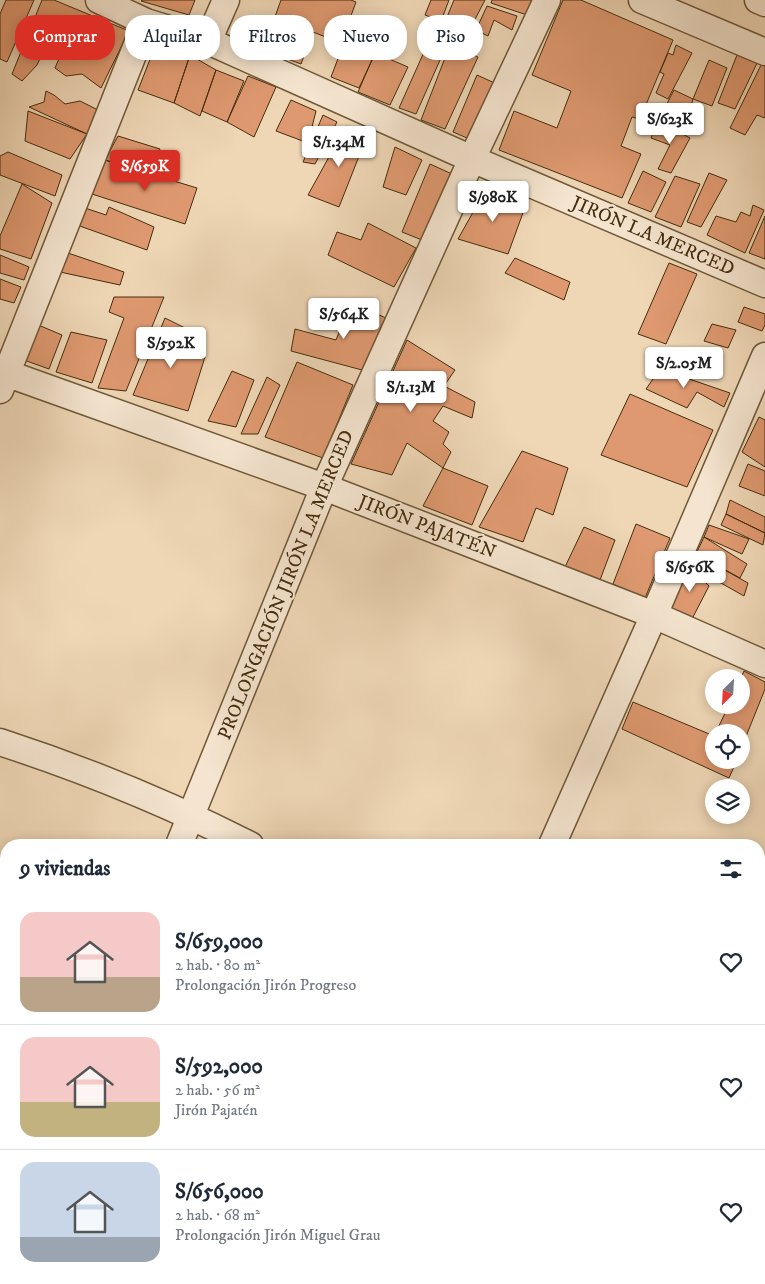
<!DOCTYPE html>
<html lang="es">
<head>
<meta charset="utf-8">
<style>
  :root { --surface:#fff; --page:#f6f6f7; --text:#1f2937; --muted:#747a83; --line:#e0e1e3; --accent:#d93025 }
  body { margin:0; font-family:"IM FELL DW Pica",serif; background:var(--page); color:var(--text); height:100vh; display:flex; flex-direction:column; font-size:19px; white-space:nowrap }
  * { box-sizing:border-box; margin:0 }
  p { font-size:16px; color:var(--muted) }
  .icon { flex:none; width:28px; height:28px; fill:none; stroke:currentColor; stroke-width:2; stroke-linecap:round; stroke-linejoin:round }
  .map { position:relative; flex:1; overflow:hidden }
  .side { position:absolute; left:0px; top:839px; width:765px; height:446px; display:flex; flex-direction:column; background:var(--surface); border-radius:20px 20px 0 0; box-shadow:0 2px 12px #0003 }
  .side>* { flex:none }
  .hud { position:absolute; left:15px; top:15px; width:500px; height:45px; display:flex; gap:10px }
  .needle { width:32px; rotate:204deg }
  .fabs { position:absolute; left:705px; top:669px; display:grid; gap:10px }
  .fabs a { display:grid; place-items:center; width:45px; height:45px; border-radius:50%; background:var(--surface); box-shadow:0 2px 12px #0003; font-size:25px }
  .price { position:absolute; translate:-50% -42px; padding:0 11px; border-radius:5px; background:#fff; color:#222; font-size:16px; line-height:32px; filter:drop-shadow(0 1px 2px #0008) }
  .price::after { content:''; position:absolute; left:50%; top:30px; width:15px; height:11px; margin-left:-8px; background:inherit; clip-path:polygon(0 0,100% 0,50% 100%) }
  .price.active { background:var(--accent); color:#fff }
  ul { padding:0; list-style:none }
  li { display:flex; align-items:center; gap:15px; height:125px; padding:0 20px }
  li+li { border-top:1px solid var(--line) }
  li span { display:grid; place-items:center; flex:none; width:140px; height:100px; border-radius:15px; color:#555 }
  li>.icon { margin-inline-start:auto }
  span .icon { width:60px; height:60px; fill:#fffc; stroke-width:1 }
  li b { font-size:21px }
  h2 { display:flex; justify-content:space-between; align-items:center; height:60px; padding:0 20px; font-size:21px }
  .tag { padding:0 18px; border-radius:20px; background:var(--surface); box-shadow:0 2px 12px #0003; font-size:18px; line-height:45px }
  .tag.active { background:var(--accent); color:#fff }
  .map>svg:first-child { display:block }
  .building { fill:#df9970; stroke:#442e0d }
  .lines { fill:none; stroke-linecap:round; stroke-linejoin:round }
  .minor-casing { stroke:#6f5837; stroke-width:29 }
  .minor { stroke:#f5e5d0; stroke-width:26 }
  .labels { text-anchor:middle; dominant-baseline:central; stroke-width:4.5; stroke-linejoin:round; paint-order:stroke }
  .street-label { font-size:19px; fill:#442e0d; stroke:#f5e5d0 }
</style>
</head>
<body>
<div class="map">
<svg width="765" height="1284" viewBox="0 0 765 1284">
  <rect width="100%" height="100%" fill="#efd7b6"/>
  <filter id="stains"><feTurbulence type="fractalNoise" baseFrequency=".004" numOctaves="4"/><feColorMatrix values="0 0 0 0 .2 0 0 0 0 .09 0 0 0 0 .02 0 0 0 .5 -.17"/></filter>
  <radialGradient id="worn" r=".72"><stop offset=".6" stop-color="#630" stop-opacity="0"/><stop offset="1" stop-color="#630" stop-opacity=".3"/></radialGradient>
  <path class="building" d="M6,0h28l-27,62 -7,-3v-45z
    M42,0h12l75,31 -28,57 -19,-14 -16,2 -11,-8 6,-14 -16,-6 -8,17 -15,16 -10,-7z
    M142,0h53l-6,15 -48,-14z
    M281,0h70l5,2 -15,41 -28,-11 -12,32 -38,-14z
    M431,0h18l-8,21 -16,-6z
    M454,0h31l-14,27 -24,-10z
    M492,0h45l-7,16 -39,-13z
    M563,0h18l92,40 -33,79 -8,-2 -11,29 20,8 -19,44 -123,-48 15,-39 43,17 14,-37 -39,-16z
    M487,6l30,10 -5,14 -18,-10 -6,16 -12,-6z
    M437,23l16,8 -37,83 -17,-6z
    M158,39l32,16 -16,48 -36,-13z
    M450,45l28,12 -33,72 -24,-9z
    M676,45l16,8 -24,46 -12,-6 8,-19 -4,-2 8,-19 5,2z
    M342,48l30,12 -13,28 -28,-11z
    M739,50l20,9 -24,50 -17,-6z
    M375,53l33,14 -18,38 -32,-13z
    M190,55l26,15 -16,46 -26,-13z
    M709,60l18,8 -15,38 -19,-7z
    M762,63l3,1v54l-8,-3 -12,20 -15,-7z
    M216,70l28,11 -17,41 -25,-11z
    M477,75l22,10 -25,56 -21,-9z
    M248,76l28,11 -22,50 -27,-15z
    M674,90l19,9 -3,12 13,6 -6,14 -13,-8 -4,10 -22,-12z
    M46,91l8,4 11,9 15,-3 18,9 -11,24 -58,-27 15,-5z
    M291,100l25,11 -8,32 -32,-12z
    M28,111l59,23 -17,25 -45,-18z
    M323,115l14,7 -22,42 -12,-2z
    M658,121l32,17 -19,35 -13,-4 12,-24 -19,-7z
    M346,126l21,10 -28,71 -31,-12z
    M118,136l42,13 -9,25 -46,-14z
    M395,147l27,13 -16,35 -23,-8z
    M8,152l54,23 -7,21 -55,-21v-19z
    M105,160l92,28 -12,36 -93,-30z
    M430,164l22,10 -30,66 -20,-8z
    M643,171l23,11 -15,30 -23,-9z
    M709,173l18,7 -26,47 -14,-5z
    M675,176l25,8 -19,43 -26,-10z
    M22,184l30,19 -21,56 -31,-10v-13z
    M486,189l38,21 -16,44 -50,-15z
    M753,205l11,5 -19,43 -38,-18 9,-19 20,6 5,-10 9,4z
    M82,207l24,8 3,-8 45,20 -7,23 -70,-25z
    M765,216v43l-16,-6z
    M368,223l48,25 -22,39 -66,-32 9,-23 24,8z
    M68,253l56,19 -4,13 -60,-13z
    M0,255l29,12 -5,13 -24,-7z
    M515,258l55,24 -6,18 -59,-27z
    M669,263l28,11 -31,70 -28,-10z
    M0,279l21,8 -7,16 -14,-4z
    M114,297h50l-38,94 -28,-3 26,-70 -15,-6z
    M359,306l27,12 -24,52 -71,-19 4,-22 41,11 11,-28z
    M744,307l21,7v11l-3,6 -24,-9z
    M165,318l24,12 -3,16 19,11 -17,54 -55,-16z
    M36,324l26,11 -13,34 -28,-10z
    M712,324l24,6 -8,18 -24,-7z
    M71,332l36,8 -15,43 -36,-11z
    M407,340l48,30 -11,16 31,16 -3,16 -29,-12 -10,15 16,11 -6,12 8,8 -8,16 -36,-25 -15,32 -41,-11z
    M297,362l56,23 -30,73 -58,-21z
    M660,369l70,24 -6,14 -27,-15 -10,16 -41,-19z
    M232,371l22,9 -18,47 -28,-6z
    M267,377l13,8 -22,49h-17z
    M630,394l83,36 -26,57 -86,-32z
    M759,417l6,3v47l-23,-15z
    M522,451l46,17 -15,47 -17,-7 -13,34 -44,-15z
    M748,464l17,7v25l-26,-10z
    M443,468l45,18 -16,39 -49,-19z
    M730,500l35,17v16l-39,-19z
    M726,514l39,19 -2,12 -42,-20z
    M636,524l34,14 -25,60 -32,-14z
    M709,525l40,14 -7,15 -38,-17z
    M584,527l31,13 -15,40 -35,-13z
    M704,537l43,27 -7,14 -44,-24z
    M696,554l52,29 -4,13 -55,-31z
    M689,565l20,21 -16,31 -22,-9z
    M744,671l21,11v7l-24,60v-17h-25l13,-27h12v-27z
    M633,702l81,34v24h23l-8,18 -107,-49z"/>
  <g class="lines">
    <defs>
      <path id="minor" d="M99,0l47,22 62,19 264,118 293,125
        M642,0l123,52
        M758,0l7,3
        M208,41l18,-41
        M0,371l324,116 330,128 111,49
        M0,390l146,-368
        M0,742c86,28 169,62 250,103
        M179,845l145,-358 148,-328 75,-159
        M552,845l102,-230 111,-259
        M759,1000l6,-12
        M759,1082l6,2
        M0,1113l6,2
        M0,1234l6,-12
        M0,1253l6,3
        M53,1279l11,5
        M496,1284l2,-5
        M622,1284l2,-5"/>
    </defs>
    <use href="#minor" class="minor-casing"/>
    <use href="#minor" class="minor"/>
  </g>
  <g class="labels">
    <g class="street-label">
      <text transform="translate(653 236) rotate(23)">JIRÓN LA MERCED</text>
      <text transform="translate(427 527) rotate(21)">JIRÓN PAJATÉN</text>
      <text transform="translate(286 585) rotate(-68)">PROLONGACIÓN JIRÓN LA MERCED</text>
    </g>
  </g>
  <rect width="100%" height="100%" filter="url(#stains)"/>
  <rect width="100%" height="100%" fill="url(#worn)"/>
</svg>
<div class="fabs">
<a><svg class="needle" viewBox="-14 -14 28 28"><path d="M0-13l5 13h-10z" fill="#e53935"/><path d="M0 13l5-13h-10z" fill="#747a83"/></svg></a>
<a><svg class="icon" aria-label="locate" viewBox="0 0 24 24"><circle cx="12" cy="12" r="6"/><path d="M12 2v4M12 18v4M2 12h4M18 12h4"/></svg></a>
<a><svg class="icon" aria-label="layers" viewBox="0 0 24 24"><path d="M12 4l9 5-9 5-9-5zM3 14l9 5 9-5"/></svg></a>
</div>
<b class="price" style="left:670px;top:145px">S/623K</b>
<b class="price" style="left:339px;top:168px">S/1.34M</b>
<b class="price active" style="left:145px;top:192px">S/659K</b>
<b class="price" style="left:493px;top:223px">S/980K</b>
<b class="price" style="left:344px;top:340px">S/564K</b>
<b class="price" style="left:171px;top:369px">S/592K</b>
<b class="price" style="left:684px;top:389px">S/2.05M</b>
<b class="price" style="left:411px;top:413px">S/1.13M</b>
<b class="price" style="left:690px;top:593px">S/656K</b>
<div class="hud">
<a class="tag active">Comprar</a>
<a class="tag">Alquilar</a>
<a class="tag">Filtros</a>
<a class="tag">Nuevo</a>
<a class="tag">Piso</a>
</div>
<section class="side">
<h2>9 viviendas<svg class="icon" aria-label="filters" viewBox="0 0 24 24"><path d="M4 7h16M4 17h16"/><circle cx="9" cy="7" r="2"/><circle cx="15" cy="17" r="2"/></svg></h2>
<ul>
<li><span style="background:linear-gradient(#f6c9c9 65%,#b9a48a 0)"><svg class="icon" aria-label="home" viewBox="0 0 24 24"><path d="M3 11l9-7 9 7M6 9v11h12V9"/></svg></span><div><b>S/659,000</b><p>2 hab. · 80 m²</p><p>Prolongación Jirón Progreso</p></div><svg class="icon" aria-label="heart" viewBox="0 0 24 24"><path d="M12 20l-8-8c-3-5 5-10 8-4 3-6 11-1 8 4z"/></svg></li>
<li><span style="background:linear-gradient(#f6c9c9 65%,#c2b280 0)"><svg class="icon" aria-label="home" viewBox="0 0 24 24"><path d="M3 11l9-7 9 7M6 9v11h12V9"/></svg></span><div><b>S/592,000</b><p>2 hab. · 56 m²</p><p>Jirón Pajatén</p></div><svg class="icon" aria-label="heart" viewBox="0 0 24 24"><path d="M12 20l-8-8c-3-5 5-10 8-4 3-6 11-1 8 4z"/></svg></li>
<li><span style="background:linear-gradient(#c9d6e8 75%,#9aa5b1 0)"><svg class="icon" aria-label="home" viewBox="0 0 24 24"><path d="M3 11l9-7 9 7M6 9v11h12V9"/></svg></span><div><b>S/656,000</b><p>2 hab. · 68 m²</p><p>Prolongación Jirón Miguel Grau</p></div><svg class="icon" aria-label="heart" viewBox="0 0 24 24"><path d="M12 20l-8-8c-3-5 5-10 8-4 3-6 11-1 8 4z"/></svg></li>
</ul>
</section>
</div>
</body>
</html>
